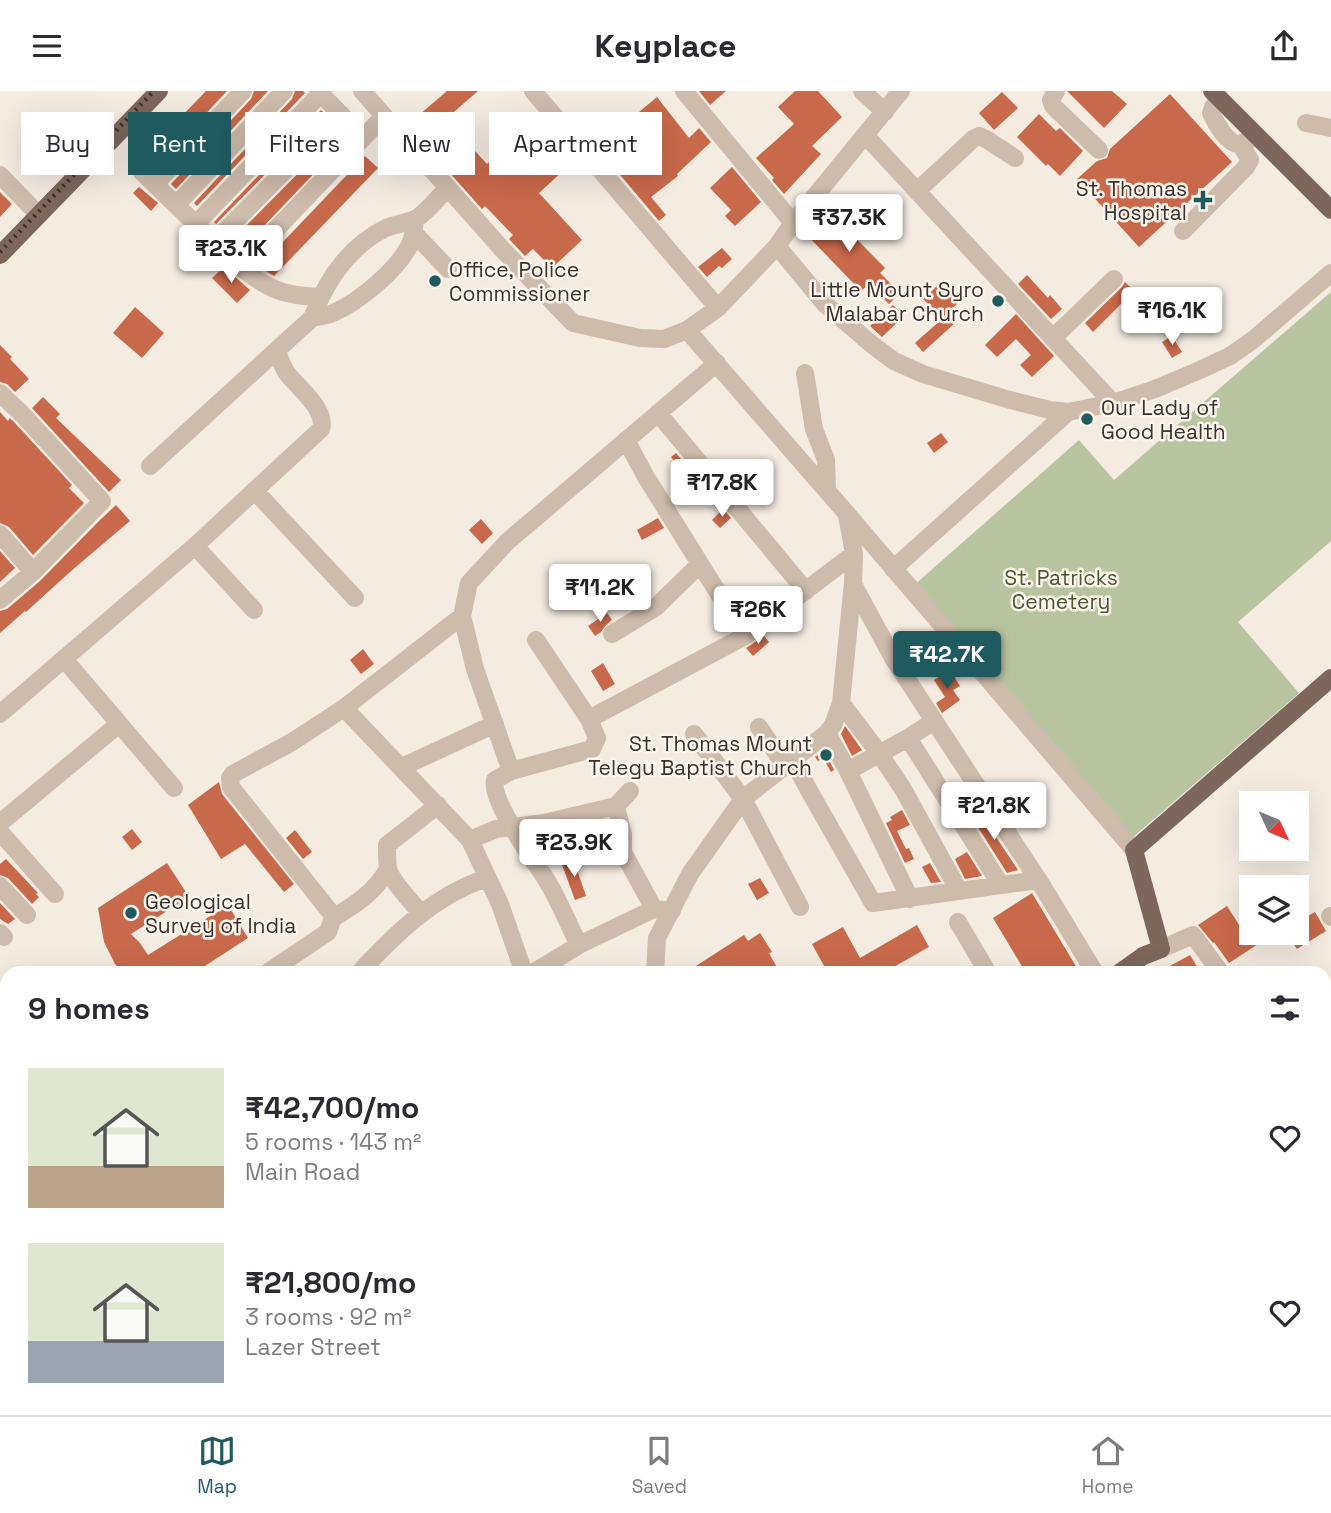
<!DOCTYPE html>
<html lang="en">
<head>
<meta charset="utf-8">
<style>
  :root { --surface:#fff; --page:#f7f7f7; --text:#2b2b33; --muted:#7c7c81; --line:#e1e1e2; --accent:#1f5a5e }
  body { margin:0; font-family:"Space Grotesk",sans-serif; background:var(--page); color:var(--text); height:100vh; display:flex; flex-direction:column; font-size:26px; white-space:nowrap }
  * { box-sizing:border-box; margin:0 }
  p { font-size:23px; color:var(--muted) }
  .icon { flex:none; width:38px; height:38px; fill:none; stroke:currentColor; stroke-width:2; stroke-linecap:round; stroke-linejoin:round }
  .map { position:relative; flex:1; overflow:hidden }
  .sheet { position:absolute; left:0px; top:875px; width:1332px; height:450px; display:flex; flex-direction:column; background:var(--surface); border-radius:21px 21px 0 0; box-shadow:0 7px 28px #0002 }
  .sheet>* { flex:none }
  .guide { position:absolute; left:21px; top:21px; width:700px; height:63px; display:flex; gap:14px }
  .needle { width:46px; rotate:134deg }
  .fabs { position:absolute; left:1239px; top:700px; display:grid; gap:14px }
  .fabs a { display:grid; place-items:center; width:70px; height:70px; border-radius:0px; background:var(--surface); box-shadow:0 7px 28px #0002; font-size:35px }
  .price { position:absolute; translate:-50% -60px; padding:0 16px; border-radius:7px; background:#fff; color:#222; font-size:23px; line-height:46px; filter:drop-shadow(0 2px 4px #0008) }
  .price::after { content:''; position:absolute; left:50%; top:42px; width:21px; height:16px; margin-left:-10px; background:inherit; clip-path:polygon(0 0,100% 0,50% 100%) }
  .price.selected { background:var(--accent); color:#fff }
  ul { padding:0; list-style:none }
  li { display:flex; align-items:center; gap:21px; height:175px; padding:0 28px }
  li span { display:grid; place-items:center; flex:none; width:196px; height:140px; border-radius:0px; color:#555 }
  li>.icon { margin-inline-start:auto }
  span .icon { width:84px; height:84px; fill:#fffc; stroke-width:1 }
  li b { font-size:30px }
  h2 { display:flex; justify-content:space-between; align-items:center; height:84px; padding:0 28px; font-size:30px }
  .pill { padding:0 24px; border-radius:0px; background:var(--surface); box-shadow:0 7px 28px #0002; font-size:24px; line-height:63px }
  .pill.selected { background:var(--accent); color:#fff }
  header { display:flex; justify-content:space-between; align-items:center; height:91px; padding:0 28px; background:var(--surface); font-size:32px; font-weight:700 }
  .tabs { display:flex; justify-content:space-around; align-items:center; height:98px; border-top:2px solid var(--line); background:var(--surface); font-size:19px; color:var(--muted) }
  .tabs a { display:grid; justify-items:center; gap:4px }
  .tabs .selected { color:var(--accent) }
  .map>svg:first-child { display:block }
  .green { fill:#b8c4a0 }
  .building { fill:#c8694b }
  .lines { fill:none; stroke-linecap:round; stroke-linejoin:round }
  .minor { stroke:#cdbbac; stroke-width:18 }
  .major { stroke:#7d675c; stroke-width:18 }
  .rail { stroke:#3b302b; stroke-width:4.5; stroke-dasharray:2 5; stroke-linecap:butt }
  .poi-dot { fill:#1f5a5e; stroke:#fbf5ee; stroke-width:2.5 }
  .labels { text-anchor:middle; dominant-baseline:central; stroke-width:5; stroke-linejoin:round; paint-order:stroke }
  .poi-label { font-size:21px; fill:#3b302b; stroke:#fbf5ee; text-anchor:end }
  .park-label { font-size:21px; fill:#4a5a2e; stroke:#fbf5ee }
</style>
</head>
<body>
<header><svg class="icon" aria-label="menu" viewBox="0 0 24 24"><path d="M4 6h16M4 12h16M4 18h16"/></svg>Keyplace<svg class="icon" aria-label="share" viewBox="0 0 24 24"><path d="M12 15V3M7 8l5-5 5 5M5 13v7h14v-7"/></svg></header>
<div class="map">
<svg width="1331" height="1324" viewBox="0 0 1331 1324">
  <rect width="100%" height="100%" fill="#f4ebe1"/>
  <path class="green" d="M1331,201v249l-93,81 61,71 -168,146 -219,-252 167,-147 35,40z"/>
  <path class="building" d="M206,0h21l-72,77 -12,-12z
    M254,0h14l-92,98 -5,-5 80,-85z
    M295,0h8l2,2 -108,113 -3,-3 98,-104z
    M447,0h31l-52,45 -14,-15z
    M699,0h27l-16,14z
    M795,0h23l24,26 -30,29 9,8 -37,40 -12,-14 2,-2 -18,-20 38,-34 -16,-17z
    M1067,0h45l15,13 -23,24z
    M1002,1l16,16 -24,22 -15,-17z
    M1170,3l62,68 -93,85 -62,-68 20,-18 10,-3 3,-9z
    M657,6l32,41 10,-10 12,14 -34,32 1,2 -27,21 15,18 -7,6 -43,-51 41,-36 -18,-22z
    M321,19l4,4 -109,110 -2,-2z
    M1039,23l17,17 4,-3 23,23 -23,25 -12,-12 -2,2 -29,-29z
    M340,40l8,7 -108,113 -10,-9z
    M517,45l23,25 7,-7 16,17 -24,22 43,47 -30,28 -19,-19 -8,7 -16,-17 4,-4 -28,-29 -3,3 -41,-46 24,-23 22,24z
    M365,65l13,12 -104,108 -15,-9z
    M732,76l29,35 -26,24 -10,-10 6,-6 -21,-22z
    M139,96l19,16 -7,8 -18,-18z
    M0,101l12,12 -12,13z
    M823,114l62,63 -5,5 20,20 -11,11 -20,-20 -8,7 -59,-61z
    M722,157l10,11 -10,9 -3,-2 -12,11 -9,-10z
    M224,176l26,23 -13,13 -25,-25z
    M1027,184l21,23 2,-3 12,14 -11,10 -33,-35z
    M1125,191l9,9 -41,41 -8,-9 37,-36z
    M939,193l19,19 -16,15 -19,-19z
    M893,214l11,11 -22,21 -12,-11z
    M135,216l29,26 -22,25 -29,-25z
    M1016,223l38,42 -22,21 -12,-12 11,-10 -15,-16 -19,18 -12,-12z
    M943,227l11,6 -31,28 -8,-9z
    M1172,245l10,16 -10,6 -10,-16z
    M0,254l12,12 -2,2 19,20 -14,13 -8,-8 -7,-2z
    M43,306l17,17 -4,4 65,62 -12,12 -77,-84z
    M0,321l8,9 2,-3 5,5 57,62 -3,3 15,15 -51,52 -24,-28 -9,-4z
    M941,342l7,9 -14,11 -7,-10z
    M676,362l10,12 -6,4 -9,-12z
    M116,414l14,16 -59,50 -45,41 -1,-1 -25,22v-22l7,-2 33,-28 60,-61z
    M723,418l8,9 -11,10 -8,-8z
    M658,427l6,10 -22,12 -5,-10z
    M481,428l12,14 -11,11 -13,-14z
    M0,460l15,17 -15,14z
    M607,522l5,7 -6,5 -5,7 -6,4 -7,-10z
    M764,545l5,6 -16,14 -7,-8z
    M363,558l11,15 -13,10 -11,-14z
    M603,572l12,21 -12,7 -12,-20z
    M950,579l10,16 -7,4 7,10 -18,13 -6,-10 9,-6 -11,-17z
    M845,635l17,24 -10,6 -11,-22z
    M824,659l10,20 -3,2 -8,-14 -5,3 -3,-4z
    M219,691l3,12 72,90 -10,8 -39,-48 -24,15 -33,-54z
    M902,719l8,15 -13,6 9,18 3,-1 5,11 -9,4 -19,-40 6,-3 -2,-3z
    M979,719l15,24 24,36 -11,3 -37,-58z
    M132,738l10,13 -10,8 -10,-13z
    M295,739l17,22 -9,7 -17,-21z
    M967,761l15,24 -17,3 -10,-20z
    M573,767l13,38 -11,4 -14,-38z
    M6,768l32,34 -2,1 3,3 -7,7 -24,-26 -8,-3v-11z
    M167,772l22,34 -58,37 9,9 8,12 80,-50 20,33 -54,35h-71l-8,-9 -11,-22 -6,-34z
    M930,772l11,19 -10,1 -9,-16z
    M760,787l9,15 -12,7 -9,-16z
    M1032,802l48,80h-54l-33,-55z
    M1297,802l11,23 7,-4 11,19 -29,18 -11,-16h11z
    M0,812l15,16 -7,5 -8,-5z
    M1227,815l16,25 8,-5v7h24l-46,30 -15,-21 -1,1 -15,-18z
    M917,834l12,22 -46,26h-55l-16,-29 31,-17 17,31z
    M760,842l12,19 -3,1 11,20h-95l59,-38 4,6z
    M1190,864l11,18h-44z"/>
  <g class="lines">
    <path class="minor" d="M318,0l45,46
      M362,0l140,158 71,74 67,15 24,1 23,-9 31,-22 59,-62 16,-23 108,-132
      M533,0l185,217
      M684,0l109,132
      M862,0l23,21
      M1056,0l-5,9 2,6 46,44
      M1220,8l-7,8 -2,6c4,9 17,32 28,31 1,0 10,-4 11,-5
      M1306,32l25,5
      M866,45l247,267
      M142,81l98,95c28,22 43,29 80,30
      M0,84l39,40
      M155,93l88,-93
      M917,100l56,-52 6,-3 7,3 29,19
      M176,114l108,-114
      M196,133l127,-133
      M1183,140l63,-64 4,-7 -10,-16
      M413,141l35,37
      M214,151l127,-128
      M777,155l48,58 45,39 24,18 29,13 87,26 40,10 18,2 45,-9 42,-14 45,-19 30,-14 23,-16 78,-67
      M240,176l144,-151
      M312,227c7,-2 15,-2 21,-5 26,-11 67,-45 78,-71 3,-7 3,-15 4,-22
      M687,239l160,184 287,336
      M1053,247l61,-59
      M805,282l9,56 12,31 1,31
      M0,302l23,22 79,86 -69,71 -33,28
      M658,322l148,178
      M626,349l20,37 99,159
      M150,375l162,-148c14,-37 37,-72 74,-90 9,-4 25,-6 31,-10 11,-7 21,-21 31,-30
      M255,400l100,107
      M0,443l33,38
      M195,455l59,64
      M893,478l175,-157
      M853,493l40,74 148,226 54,89
      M612,543l44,-27 44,-43
      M64,568l110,129
      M841,612l38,50 24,36 56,102
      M344,617l126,132 30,64 24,69
      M0,623l195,-168 126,-117c6,-20 -24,-42 -35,-57 -4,-7 -7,-14 -9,-21
      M589,628l156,-83 109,-82
      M759,636l26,39
      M827,642l21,38 62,128
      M694,643l49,65 57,108
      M908,647l93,147
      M793,670l18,33 62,109 165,-23
      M402,676l93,-43
      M511,680l81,-22 5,-11 -8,-19 -53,-79
      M848,680l60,-33 26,-17
      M616,715l7,29v17l31,57
      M0,732l119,-99
      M0,741l55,62
      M470,749l26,-11 48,-6 72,-17 14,-15
      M0,795l27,29
      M421,822c-8,-9 -31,-34 -33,-45 -1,-7 -1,-16 -1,-23l51,-40
      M1330,825l1,1
      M333,827c22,-13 42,-26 55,-49
      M958,831l30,51
      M0,842l4,4
      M579,854c-12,-23 -21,-48 -35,-69 -12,-18 -54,-76 -49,-96l16,-9 -36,-102 -13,-53 7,-33 38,-41 210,-179
      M1161,858l32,-14 28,38
      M267,882l61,-41 5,-14 -2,-5 -100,-126 -1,-9 3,-4 59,-32 52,-34 118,-92
      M359,882c37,-40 76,-78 128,-95
      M533,882l46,-28 75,-36 18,2
      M655,882l2,-35 33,-64 53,-75 84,-66 6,-8 8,-22 12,-120 1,-29 -7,-39
      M1325,952l6,-4
      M1325,1025l6,9
      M0,1047l7,-4
      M1325,1183l6,-3
      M1325,1196l6,8
      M418,1318l3,6
      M606,1318l3,6
      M719,1318l3,6
      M798,1318l4,6
      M889,1318l4,6
      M1070,1318l4,6
      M1245,1318l3,6
      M263,1324l10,-6
      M636,1324l11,-6
      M938,1324l10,-6
      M979,1324l11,-6
      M1188,1324l10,-6"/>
    <path class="major" d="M1212,0l119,119
      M0,164l159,-164
      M1119,882l24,-17 18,-7 -27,-99 197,-172
      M0,1165l7,9
      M0,1212l7,10
      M0,1255l7,9
      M0,1296l7,10
      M17,1318l5,6
      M44,1318l5,6
      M73,1318l4,6
      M110,1318l3,6
      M656,1324l10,-6
      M688,1324l11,-6"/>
    <path class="rail" d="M0,161l154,-161
      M0,1086l7,14
      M0,1103l7,14
      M114,1318l3,6"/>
  </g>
  <g class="poi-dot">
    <path d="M1199.5 98.5h7v7h7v7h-7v7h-7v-7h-7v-7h7z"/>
    <circle cx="435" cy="190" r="7"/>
    <circle cx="998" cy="210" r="7"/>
    <circle cx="1087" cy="328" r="7"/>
    <circle cx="826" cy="664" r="7"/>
    <circle cx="131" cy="822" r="7"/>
  </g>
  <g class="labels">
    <g class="poi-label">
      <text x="1187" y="97">St. Thomas<tspan x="1187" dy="24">Hospital</tspan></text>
      <text x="449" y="178" text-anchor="start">Office, Police<tspan x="449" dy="24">Commissioner</tspan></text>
      <text x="984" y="198">Little Mount Syro<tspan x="984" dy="24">Malabar Church</tspan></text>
      <text x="1101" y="316" text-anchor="start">Our Lady of<tspan x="1101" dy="24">Good Health</tspan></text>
      <text x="812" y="652">St. Thomas Mount<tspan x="812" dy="24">Telegu Baptist Church</tspan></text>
      <text x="145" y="810" text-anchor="start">Geological<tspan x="145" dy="24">Survey of India</tspan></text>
    </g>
    <g class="park-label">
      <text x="1061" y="486">St. Patricks<tspan x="1061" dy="24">Cemetery</tspan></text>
    </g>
  </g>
</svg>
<div class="fabs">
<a><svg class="needle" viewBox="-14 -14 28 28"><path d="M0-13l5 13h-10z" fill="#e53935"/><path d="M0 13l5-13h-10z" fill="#7c7c81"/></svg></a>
<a><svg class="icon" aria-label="layers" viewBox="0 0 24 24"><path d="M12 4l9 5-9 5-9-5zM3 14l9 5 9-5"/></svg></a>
</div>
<b class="price" style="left:849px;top:163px">₹37.3K</b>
<b class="price" style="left:231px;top:194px">₹23.1K</b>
<b class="price" style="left:1172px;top:256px">₹16.1K</b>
<b class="price" style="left:722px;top:428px">₹17.8K</b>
<b class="price" style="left:600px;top:533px">₹11.2K</b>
<b class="price" style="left:758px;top:555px">₹26K</b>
<b class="price selected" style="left:947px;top:600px">₹42.7K</b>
<b class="price" style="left:994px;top:751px">₹21.8K</b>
<b class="price" style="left:574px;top:788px">₹23.9K</b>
<div class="guide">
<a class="pill">Buy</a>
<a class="pill selected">Rent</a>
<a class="pill">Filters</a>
<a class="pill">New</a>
<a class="pill">Apartment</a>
</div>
<section class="sheet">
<h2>9 homes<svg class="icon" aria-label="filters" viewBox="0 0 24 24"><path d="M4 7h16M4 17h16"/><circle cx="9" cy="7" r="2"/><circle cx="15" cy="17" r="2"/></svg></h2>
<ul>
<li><span style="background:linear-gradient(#dfe7d0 70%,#b9a48a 0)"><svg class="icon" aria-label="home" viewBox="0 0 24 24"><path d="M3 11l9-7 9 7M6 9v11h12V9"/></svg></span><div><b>₹42,700/mo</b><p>5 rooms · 143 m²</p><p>Main Road</p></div><svg class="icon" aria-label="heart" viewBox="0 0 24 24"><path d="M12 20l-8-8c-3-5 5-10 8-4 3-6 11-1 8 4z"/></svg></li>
<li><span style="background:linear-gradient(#dfe7d0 70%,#9aa5b1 0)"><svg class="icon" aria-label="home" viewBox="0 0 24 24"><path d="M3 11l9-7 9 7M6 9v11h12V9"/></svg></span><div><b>₹21,800/mo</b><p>3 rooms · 92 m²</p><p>Lazer Street</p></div><svg class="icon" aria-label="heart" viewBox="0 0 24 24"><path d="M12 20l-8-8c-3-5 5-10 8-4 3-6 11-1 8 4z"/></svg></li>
</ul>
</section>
</div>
<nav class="tabs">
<a class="selected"><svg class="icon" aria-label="map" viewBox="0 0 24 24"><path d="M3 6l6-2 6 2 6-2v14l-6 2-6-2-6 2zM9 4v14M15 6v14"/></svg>Map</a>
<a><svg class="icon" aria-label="saved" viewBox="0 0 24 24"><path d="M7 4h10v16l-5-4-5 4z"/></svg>Saved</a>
<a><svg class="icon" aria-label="home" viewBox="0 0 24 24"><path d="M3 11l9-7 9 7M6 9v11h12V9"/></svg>Home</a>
</nav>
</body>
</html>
